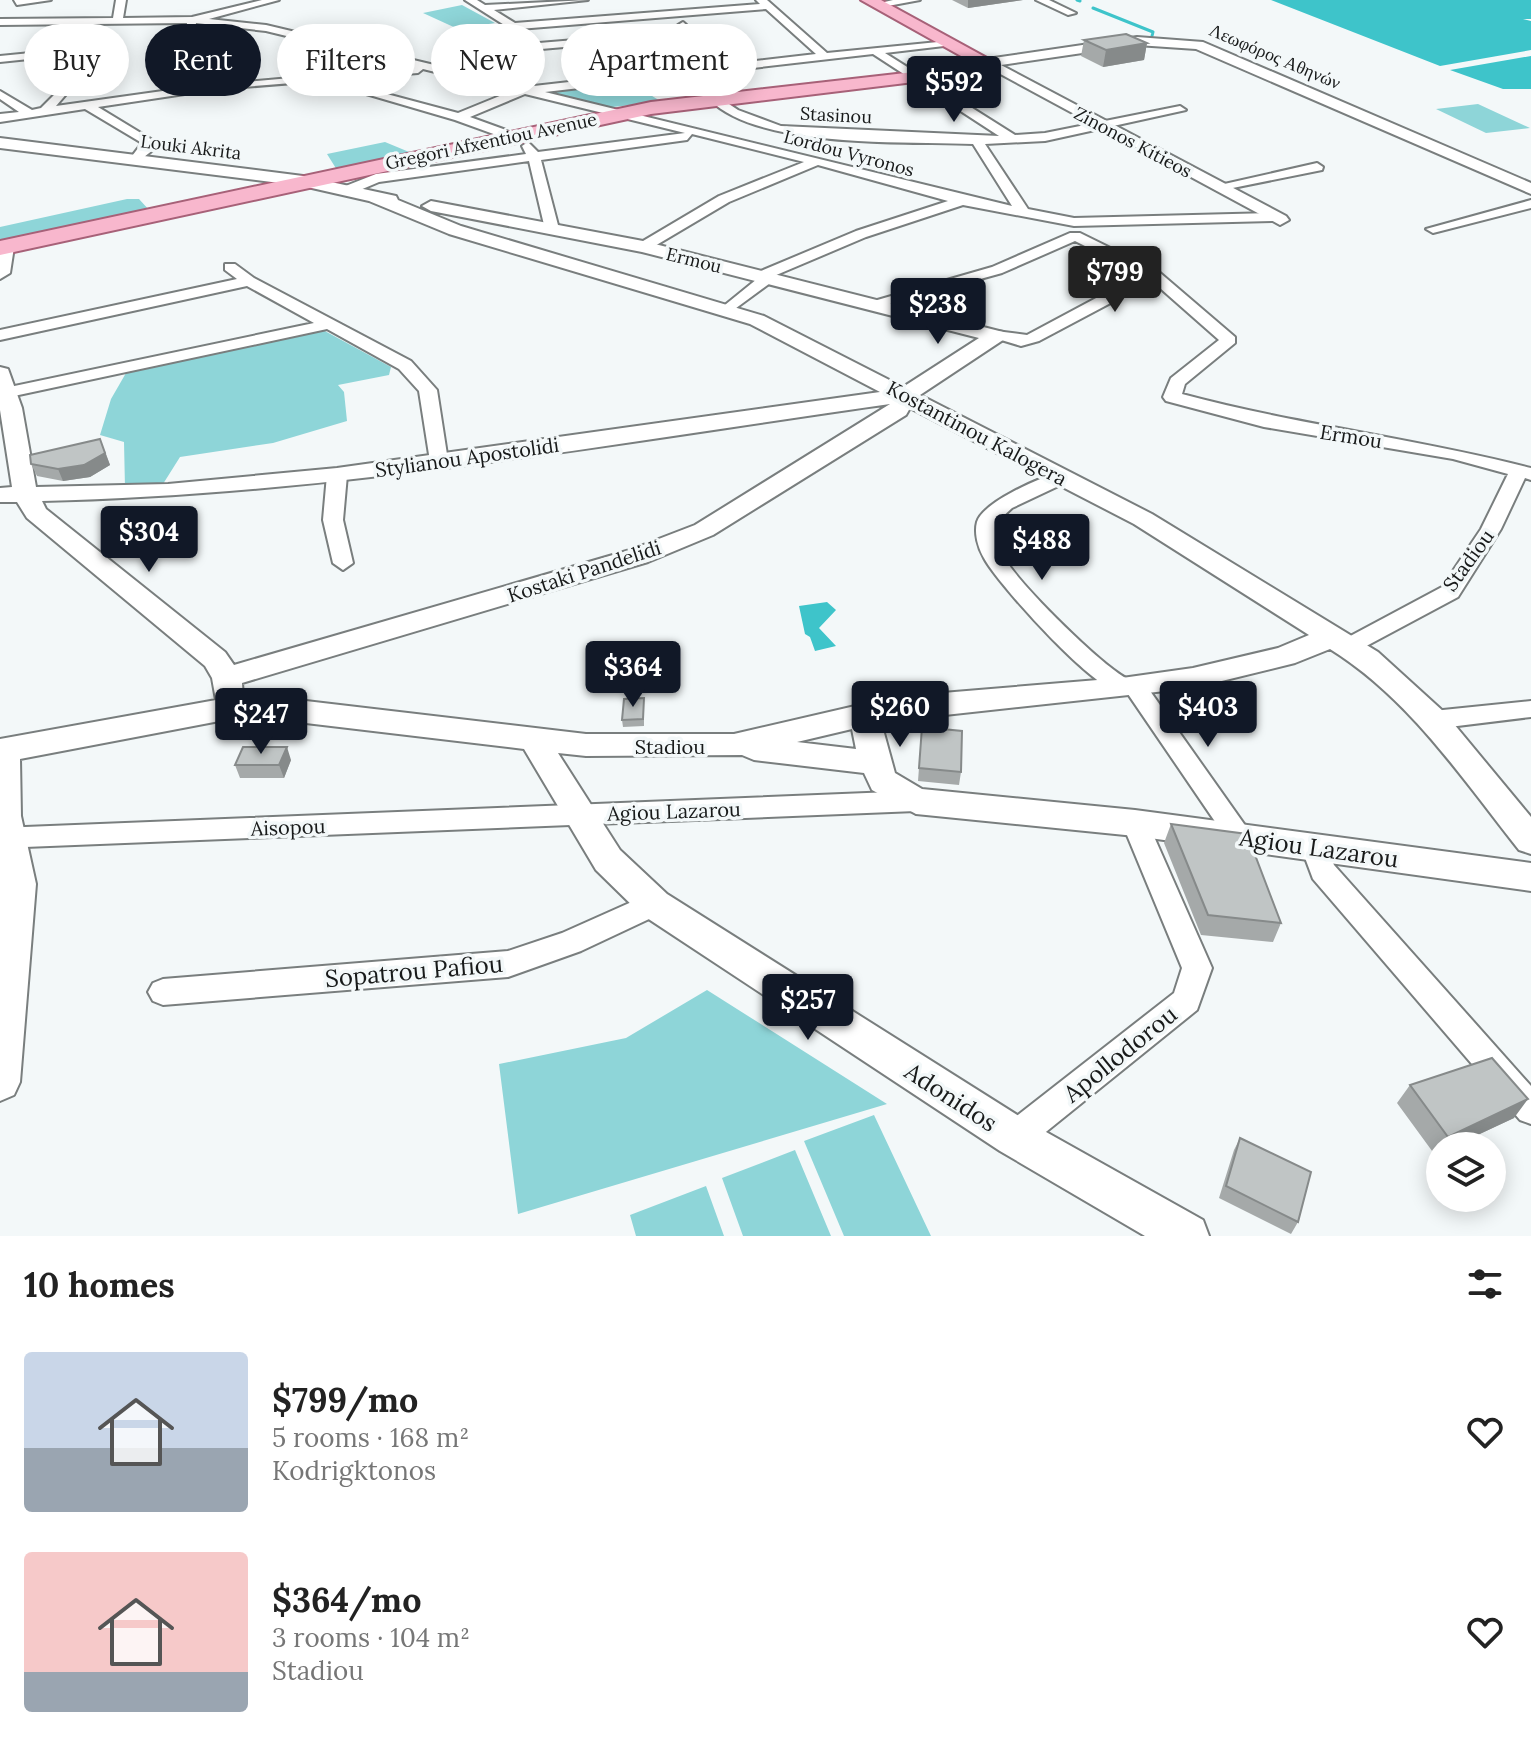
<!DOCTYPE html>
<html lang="en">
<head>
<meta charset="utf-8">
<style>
  :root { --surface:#fff; --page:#f6f6f6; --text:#222; --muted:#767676; --accent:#111827 }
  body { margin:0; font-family:Lora,serif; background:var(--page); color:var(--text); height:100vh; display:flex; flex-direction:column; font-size:30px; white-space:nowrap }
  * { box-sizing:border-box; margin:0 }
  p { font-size:26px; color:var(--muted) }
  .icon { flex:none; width:44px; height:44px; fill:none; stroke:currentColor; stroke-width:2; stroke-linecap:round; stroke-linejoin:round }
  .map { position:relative; height:1236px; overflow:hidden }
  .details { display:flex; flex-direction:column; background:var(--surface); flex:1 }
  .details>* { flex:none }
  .top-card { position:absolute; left:24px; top:24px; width:800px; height:72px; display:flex; gap:16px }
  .tools { position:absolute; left:1426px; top:1132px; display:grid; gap:16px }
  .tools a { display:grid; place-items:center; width:80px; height:80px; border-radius:50%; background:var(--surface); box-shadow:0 4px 20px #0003; font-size:40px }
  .price { position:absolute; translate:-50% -68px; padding:0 18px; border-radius:8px; background:var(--accent); color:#fff; font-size:26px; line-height:52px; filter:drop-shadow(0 2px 4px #0008) }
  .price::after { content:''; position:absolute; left:50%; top:48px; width:24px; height:18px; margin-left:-12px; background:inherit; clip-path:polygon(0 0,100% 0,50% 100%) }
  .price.on { background:#222; color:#fff }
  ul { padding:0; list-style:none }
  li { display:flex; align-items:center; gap:24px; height:200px; padding:0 24px }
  li span { display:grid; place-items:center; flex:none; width:224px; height:160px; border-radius:8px; color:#555 }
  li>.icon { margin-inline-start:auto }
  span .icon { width:96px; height:96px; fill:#fffc; stroke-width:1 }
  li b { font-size:34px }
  h2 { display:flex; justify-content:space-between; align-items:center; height:96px; padding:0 24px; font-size:34px }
  .tag { padding:0 28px; border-radius:36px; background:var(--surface); box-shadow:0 4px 20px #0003; font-size:28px; line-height:72px }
  .tag.on { background:var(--accent); color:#fff }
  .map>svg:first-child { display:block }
  .green { fill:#8ed5d8 }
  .water { fill:#3ec4ca }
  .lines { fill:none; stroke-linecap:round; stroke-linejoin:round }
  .stream { stroke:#3ec4ca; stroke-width:3 }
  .minor-casing { stroke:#797e7e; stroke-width:4 }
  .tertiary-casing { stroke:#797e7e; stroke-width:4 }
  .primary-casing { stroke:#a76178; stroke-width:4 }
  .minor { fill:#fff; fill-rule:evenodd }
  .tertiary { fill:#fff; fill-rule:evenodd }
  .primary { fill:#f8b7cd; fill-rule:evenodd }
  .wall { fill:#a5a9a9 }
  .shaded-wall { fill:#868a8a }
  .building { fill:#c0c5c5; stroke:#868a8a; stroke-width:2 }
  .labels { text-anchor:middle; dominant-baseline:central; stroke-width:7; stroke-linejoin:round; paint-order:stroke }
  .far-street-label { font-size:18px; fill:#181a1a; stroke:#f3f8f9 }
  .street-label { font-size:20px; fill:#181a1a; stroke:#f3f8f9 }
  .near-street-label { font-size:24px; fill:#181a1a; stroke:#f3f8f9 }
</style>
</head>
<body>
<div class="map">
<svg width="1531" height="1236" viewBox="0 0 1531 1236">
  <rect width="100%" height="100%" fill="#f3f8f9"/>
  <path class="green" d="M462,5l33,18 -37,6 -35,-16z
    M629,82l33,20 -60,6 -53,-15z
    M1478,104l52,24 -44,5 -50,-24z
    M385,142l29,12 -77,16 -10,-16z
    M127,199h12l11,12 -150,33v-17z
    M323,330l68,37 -2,8 -51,10 6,7 3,29 -74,22 -93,14 -17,27 -38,4 -1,-46 -24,-7 11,-36 15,-26z
    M707,990l180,114 -369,110 -19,-150 127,-26z
    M874,1115l57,121h-87l-40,-95z
    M795,1150l36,86h-88l-21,-58z
    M706,1186l18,50h-88l-6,-21z"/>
  <path class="water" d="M1271,0h260v19h-8l8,2v29l-91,16z
    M1531,56v33h-28l-53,-19z
    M827,602l9,8 -17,18 17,18 -21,5 -5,-14 -5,-3 -6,-28z"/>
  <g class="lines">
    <path class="stream" d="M1077,0l3,1
      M1093,8l60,24 -1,4"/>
    <defs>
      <path id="minor" d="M14,0h37l-34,5z
        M116,0h10l-3,18 69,-1 70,-17h17l-70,19 57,6 202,48 45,-11 9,-7 -13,-27 -44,-28h12l8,5 103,-5 -94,10 21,13 245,-19 -4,-4h11l60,53 121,-12 -4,5 -59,7 130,82 30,-2 135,-27 6,4 -141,31 -60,3 43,65 46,9 200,-5 7,4 -7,4 -200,5 -111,-21 -97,32 -92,39 -1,5 -45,33 -8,-5 37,-30 -1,-6 100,-42 92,-30 -130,-36 -89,37 -81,48h-10v-6l81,-48 85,-34 -112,-28 -5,6 -146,20 18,69 -7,4 -7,-4 -16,-68 -150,21 -26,11h-10v-6l33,-13 150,-20 -4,-8 6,-4 10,10 147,-19 -160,-39 -55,23 47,17v6l-4,1 -58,-21 -123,-36 6,-3 120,32 54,-22 -89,-22 -5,4 -200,16 -120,18 56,34 -1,9 -18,14 -6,-4 13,-17 -57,-34 -85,13v-8l19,-2 -19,-13v-8l32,19 9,-2 41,-41 5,3 -31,36 121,-17 10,-66 -187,2v-6l113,-1zM766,9l50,45 -86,10 -47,-42 -5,3 5,6 -156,13 -8,-15zM196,23l70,8 148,36 -226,20zM689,36l30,29 -194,22 -46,-11 42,-9 12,-11 -3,-6zM873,54l126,82 -218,-10 -43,-16 -18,-12 -10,2c50,49 194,41 263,44l39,62 -467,-114z
        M893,0h27l-43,8 -5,-3z
        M1036,0h13l27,13 -8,2z
        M102,46l4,5 -106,11v-6z
        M1317,163l6,4 -1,3 -104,21 -7,-4z
        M1531,200v8l-98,25 -7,-4z
        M1070,233h10l79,39 76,65v6l-50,41 -3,10c115,31 233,44 349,74v12l-6,-2 -24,51 -43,68 -101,54 -8,3 -11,-8 3,-5 101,-54 39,-58 27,-55 -55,-15 -189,-32 -98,-26 -3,-4 8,-19 48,-38 -67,-59 -113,60 -18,5 -33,-10 8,-5 31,4 114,-61 -66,-33 -73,32 -127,35 -8,-5 125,-36z
        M225,264h10l19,14 157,83 26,29 11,71 -2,4 -7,2 -9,-6 -11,-70 -20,-22 -72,-40 -327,70v-10l314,-66 -67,-37 -247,54v-10l237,-51 -12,-9z
        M337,469l10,6 -4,45 10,43 -10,7 -10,-7 -10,-43 4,-45z
        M1060,472l7,2 3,4 -3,4 -55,26 -15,14c0,14 1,25 8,37 16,27 93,103 121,119 4,3 11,1 17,3l106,150 4,7 -4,7 -9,3 -9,-3 -103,-151c-25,8 -131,-111 -144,-136 -6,-10 -10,-25 -7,-36 6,-20 64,-45 83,-50z
        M1531,701v16l-98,12 -9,-3 -3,-6 3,-6 9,-3z
        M916,791l9,3 4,7 -4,7 -9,3 -916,37v-20z
        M1135,813l9,3 4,7 64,145 -15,42 -171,138 -11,5 -11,-5 -5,-11 5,-11 170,-133 8,-25 -60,-145 4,-7z
        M1314,836l9,4 11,25 197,221v38l-11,-4 -207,-241 -12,-32 4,-7z
        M654,892l10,4 4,8 -4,8 -83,39 -73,26 -345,28 -10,-4 -5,-9 5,-9 10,-4 345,-28 54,-18z"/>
      <path id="tertiary" d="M1137,37l66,5 328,141v11l-335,-145 -59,-4 -136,20 285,151 3,4 -9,5 -300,-162 7,-4z
        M0,138l303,38 93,20 2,4 63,26 303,90 139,71 76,-49 -337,-86 -211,-41 -9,-5 9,-5 212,40 360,91 3,4 -3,4 -83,55 232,119 226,138 66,60 87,105v37l-12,-4c-57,-72 -110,-152 -189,-201l-35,14 -102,25 -312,34 14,51 27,16 213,21 396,53v28l-396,-55 -219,-22 -44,-24 -8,-17 -110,-13 -12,-5 -156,1 -28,-3 62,97 47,44 363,229 173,97 6,16h-64l-145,-85 -359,-237 -45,-44 -72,-121 -252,-30h-42l-210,40 1,57 15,68 -16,198 -6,13 -14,6v-362l216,-39 -4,-22 -7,-12 -178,-148 -10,-16h-17v-14l12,-1 -12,-77v-43l8,2 14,39 14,79 132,-3 169,-16 543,-76 -130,-68 -301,-90 -80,-33 -66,-15 -303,-38zM890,404l-195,121 -65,25 -396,115 -9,-13 -179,-143 -4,-8c285,-6 566,-57 848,-97zM910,408l224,116 175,111 -31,13 -85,20 -71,10 -228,19 -160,37h-148l-314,-37h-29l-1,-14 406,-121 65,-27 193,-120zM852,729l4,20 -59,-7z
        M5,241l9,6 -4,26 -10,6v-36z"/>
      <path id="primary" d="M861,0h20l115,63 -9,5 -73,14 -263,32 -651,141v-14l651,-139 263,-30 56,-11z"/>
    </defs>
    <use href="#minor" class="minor-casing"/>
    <use href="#tertiary" class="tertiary-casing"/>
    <use href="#primary" class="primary-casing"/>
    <use href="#minor" class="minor"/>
    <use href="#tertiary" class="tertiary"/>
    <use href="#primary" class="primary"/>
  </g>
  <path class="wall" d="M952,0h71l-55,8z
    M1084,40l63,3 -3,17 -41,7 -22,-11z
    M105,451l5,14 -20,12 -27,4 -26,-5 -6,-12z
    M644,698v28l-21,1 -1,-7z
    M922,727l39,45 -2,13 -41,-4z
    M291,760l-7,18h-44l-5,-13z
    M1171,824l110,99 -8,19 -72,-7 -37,-92z
    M1410,1085l104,33 -60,28h-14v7l-5,2 -38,-52z
    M1240,1138l58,84 -7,12 -72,-36 15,-48z"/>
  <path class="shaded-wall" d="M968,0h55l-55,8z
    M1147,43l-3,17 -41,7 3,-17z
    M100,439l10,26 -20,12 -27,4 -5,-12z
    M287,747l4,13 -7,18 -5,-13z
    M1528,1099l-14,19 -60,28h-12l6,-9z"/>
  <path class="building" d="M1126,34l21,9 -41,7 -22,-10z
    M100,439l5,14 -21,12 -26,4 -27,-5 -1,-9z
    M644,698l-1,21 -21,1 2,-21z
    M922,727l40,4 -1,41 -42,-4z
    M243,747h44l-8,18h-44z
    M1171,824l76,10 34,89 -73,-8z
    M1492,1058l36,41 -80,38 -38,-52z
    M1240,1138l71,34 -13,50 -72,-36z"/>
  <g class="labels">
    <g class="far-street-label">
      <text transform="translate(1275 56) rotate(23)">Λεωφόρος Αθηνών</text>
      <text transform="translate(836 115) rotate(3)">Stasinou</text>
      <text transform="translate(491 141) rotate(-12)">Gregori Afxentiou Avenue</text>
      <text transform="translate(1133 142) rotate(28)">Zinonos Kitieos</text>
      <text transform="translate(191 147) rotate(7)">Louki Akrita</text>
      <text transform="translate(849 153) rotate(15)">Lordou Vyronos</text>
      <text transform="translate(694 260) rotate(14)">Ermou</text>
    </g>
    <g class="street-label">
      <text transform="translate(977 433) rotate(28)">Kostantinou Kalogera</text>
      <text transform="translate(1351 436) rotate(9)">Ermou</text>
      <text transform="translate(467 457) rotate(-8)">Stylianou Apostolidi</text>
      <text transform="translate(1468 560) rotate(-54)">Stadiou</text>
      <text transform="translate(584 571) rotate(-18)">Kostaki Pandelidi</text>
      <text x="670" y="746">Stadiou</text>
      <text transform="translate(674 811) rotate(-2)">Agiou Lazarou</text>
      <text transform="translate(288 827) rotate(-2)">Aisopou</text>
    </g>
    <g class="near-street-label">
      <text transform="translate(1319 848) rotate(8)">Agiou Lazarou</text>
      <text transform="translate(414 971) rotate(-5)">Sopatrou Pafiou</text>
      <text transform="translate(1120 1054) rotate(-39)">Apollodorou</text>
      <text transform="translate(951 1097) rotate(33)">Adonidos</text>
    </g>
  </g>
</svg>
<div class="tools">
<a><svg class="icon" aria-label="layers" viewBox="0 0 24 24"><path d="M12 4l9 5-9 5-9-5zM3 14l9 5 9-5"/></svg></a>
</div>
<b class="price" style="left:954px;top:124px">$592</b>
<b class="price on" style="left:1115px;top:314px">$799</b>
<b class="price" style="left:938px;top:346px">$238</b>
<b class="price" style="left:149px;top:574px">$304</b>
<b class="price" style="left:1042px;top:582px">$488</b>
<b class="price" style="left:633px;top:709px">$364</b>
<b class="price" style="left:900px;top:749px">$260</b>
<b class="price" style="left:1208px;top:749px">$403</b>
<b class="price" style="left:261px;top:756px">$247</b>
<b class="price" style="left:808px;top:1042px">$257</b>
<div class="top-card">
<a class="tag">Buy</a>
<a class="tag on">Rent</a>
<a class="tag">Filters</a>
<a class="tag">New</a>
<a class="tag">Apartment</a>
</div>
</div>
<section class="details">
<h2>10 homes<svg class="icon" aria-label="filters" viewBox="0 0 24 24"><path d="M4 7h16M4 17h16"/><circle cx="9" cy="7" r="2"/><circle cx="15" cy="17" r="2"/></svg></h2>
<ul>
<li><span style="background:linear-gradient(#c9d6e8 60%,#9aa5b1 0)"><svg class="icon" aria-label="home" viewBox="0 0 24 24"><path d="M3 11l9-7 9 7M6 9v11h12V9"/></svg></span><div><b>$799/mo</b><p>5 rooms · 168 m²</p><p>Kodrigktonos</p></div><svg class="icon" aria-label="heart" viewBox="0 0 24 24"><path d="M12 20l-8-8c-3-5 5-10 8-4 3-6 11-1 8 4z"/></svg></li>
<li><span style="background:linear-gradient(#f6c9c9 75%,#9aa5b1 0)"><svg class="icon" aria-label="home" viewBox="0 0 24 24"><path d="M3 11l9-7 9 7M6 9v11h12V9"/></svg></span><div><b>$364/mo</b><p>3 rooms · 104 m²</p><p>Stadiou</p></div><svg class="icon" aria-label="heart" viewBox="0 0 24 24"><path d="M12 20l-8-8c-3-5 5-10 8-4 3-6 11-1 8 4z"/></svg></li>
</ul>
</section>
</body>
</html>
